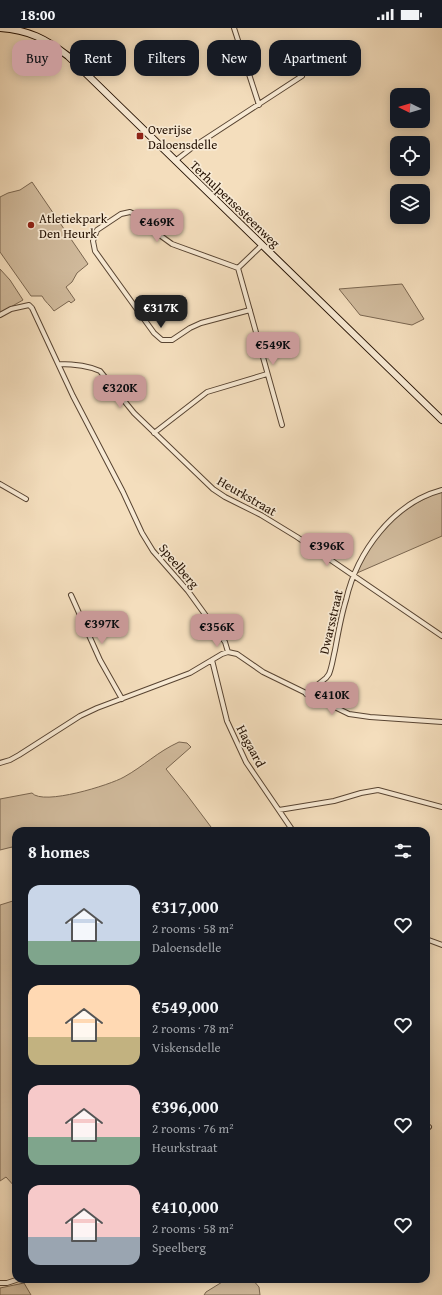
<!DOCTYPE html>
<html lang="en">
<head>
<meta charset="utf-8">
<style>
  :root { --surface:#171b24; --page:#20242c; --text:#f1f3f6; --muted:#9ea1a6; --accent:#c59692 }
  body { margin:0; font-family:"Gentium Book Plus",serif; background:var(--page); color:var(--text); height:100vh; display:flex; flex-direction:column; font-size:15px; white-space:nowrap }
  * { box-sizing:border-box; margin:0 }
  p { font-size:13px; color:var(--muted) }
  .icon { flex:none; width:22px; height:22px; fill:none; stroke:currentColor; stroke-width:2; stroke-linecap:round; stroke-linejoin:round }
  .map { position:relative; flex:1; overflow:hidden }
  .sheet { position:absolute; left:12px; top:799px; width:418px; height:456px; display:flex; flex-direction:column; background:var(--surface); border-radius:12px; box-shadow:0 2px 10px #0003 }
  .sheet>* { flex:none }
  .banner { position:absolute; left:12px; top:12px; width:418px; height:36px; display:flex; gap:8px }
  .needle { width:26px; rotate:275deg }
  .buttons { position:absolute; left:390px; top:60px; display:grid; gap:8px }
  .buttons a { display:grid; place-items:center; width:40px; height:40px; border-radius:8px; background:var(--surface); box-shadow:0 2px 10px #0003; font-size:20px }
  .price { position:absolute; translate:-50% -34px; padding:0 9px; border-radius:8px; background:var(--accent); color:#111; font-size:13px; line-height:26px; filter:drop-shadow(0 1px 2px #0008) }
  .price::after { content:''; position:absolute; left:50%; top:24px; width:12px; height:9px; margin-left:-6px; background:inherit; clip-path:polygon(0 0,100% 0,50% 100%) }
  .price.on { background:#222; color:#fff }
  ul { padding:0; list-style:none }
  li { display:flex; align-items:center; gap:12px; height:100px; padding:0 16px }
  li span { display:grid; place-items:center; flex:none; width:112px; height:80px; border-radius:12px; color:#555 }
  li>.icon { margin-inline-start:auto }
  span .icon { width:48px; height:48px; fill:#fffc; stroke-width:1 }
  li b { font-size:17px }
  h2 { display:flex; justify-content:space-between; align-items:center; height:48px; padding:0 16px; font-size:17px }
  .tag { padding:0 14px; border-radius:12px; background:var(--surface); box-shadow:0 2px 10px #0003; font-size:14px; line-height:36px }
  .tag.on { background:var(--accent); color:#111 }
  .status { display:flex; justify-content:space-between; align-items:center; height:28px; padding:0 20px; background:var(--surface); direction:ltr }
  .status svg { height:11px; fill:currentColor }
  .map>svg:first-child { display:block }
  .green { fill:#d1bb9d; stroke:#7a6650 }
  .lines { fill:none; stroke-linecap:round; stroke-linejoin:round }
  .minor-casing { stroke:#584432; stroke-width:6 }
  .secondary-casing { stroke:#241103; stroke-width:8 }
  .minor { stroke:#f8ead4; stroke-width:4 }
  .secondary { stroke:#f8ead4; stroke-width:6 }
  .poi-dot { fill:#8f2418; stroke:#f8ead4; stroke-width:1.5 }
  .labels { text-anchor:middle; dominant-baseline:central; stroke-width:3.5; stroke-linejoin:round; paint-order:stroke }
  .poi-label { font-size:13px; fill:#241103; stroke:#f8ead4; text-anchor:start }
  .street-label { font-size:13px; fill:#241103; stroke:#f8ead4 }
</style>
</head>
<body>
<div class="status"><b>18:00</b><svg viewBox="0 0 49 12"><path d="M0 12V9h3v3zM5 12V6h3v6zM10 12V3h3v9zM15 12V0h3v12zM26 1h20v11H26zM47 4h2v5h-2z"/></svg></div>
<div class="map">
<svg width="442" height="1267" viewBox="0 0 442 1267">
  <rect width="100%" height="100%" fill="#f4debd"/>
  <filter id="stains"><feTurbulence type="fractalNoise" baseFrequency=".005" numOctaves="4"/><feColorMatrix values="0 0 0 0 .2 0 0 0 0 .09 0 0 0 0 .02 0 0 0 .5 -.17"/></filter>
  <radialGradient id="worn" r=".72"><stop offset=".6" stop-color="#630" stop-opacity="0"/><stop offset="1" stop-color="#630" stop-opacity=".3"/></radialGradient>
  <path class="green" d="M32,154l56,82 -11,9 -5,9 -6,5 9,13 -4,3 -2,-2 -15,10c-4,-6 -9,-9 -12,-15h-11l-31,-44v-55l8,-4 12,-3z
    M0,241l10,11 13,20 -23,13z
    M402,256l22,35 -12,6 -52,-10 -21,-26z
    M442,463v45l-85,37c2,-7 6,-13 10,-20 19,-31 41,-49 75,-62z
    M179,714l8,1 4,4 -25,22 21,26 27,36h-198v29l-4,-13 -12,3v-51l32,-6c11,13 78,-8 92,-16 20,-11 33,-25 55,-35z
    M16,872v288l-10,-11 -6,4v-276z
    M227,1251h25l7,8 1,8h-56l2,-3z
    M24,1255l7,12h-31v-7z"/>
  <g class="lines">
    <defs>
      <path id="minor" d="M234,0l25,77
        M175,133l18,-14 109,-71
        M238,240l-66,-24 -18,-13 -15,-15 -9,-4 -9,2 -24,16 -4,11 2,10 59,82 8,7h10l18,-12 11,-5 49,-13
        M238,240l44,157
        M238,240l24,-23
        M0,287l11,-6 18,-4 3,3 41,88 50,96 19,41 11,18 35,40 37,51 3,10
        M59,336c12,0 30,2 41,7l34,42 79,76 12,8 36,18 36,22 145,99
        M154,405l53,-41 60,-18
        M0,456l26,15
        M71,567l29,65 22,39
        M212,632l15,61 19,41 47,69
        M306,666l20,-16 3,-4c3,-7 4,-16 6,-24 3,-16 6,-34 11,-50 11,-48 47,-97 96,-110
        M0,735l10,-3 9,-5 61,-39 17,-8 93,-35 32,-19 6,-2 9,2 26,18 86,42 21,3 72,5
        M279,782l55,-9 27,-8 17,-3 64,17
        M426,911l16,6
        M426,1097l3,2
        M0,1255h7l12,-4"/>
      <path id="secondary" d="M0,0c29,2 46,11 68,28l374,364"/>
    </defs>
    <use href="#minor" class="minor-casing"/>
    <use href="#secondary" class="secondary-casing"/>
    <use href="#minor" class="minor"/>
    <use href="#secondary" class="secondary"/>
  </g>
  <g class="poi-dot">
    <rect x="136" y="104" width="8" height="8" rx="2"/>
    <circle cx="31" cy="197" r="4"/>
  </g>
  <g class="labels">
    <g class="poi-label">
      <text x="148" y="101">Overijse<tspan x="148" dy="15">Daloensdelle</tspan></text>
      <text x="39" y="190">Atletiekpark<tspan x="39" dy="15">Den Heurk</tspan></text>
    </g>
    <g class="street-label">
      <text transform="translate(235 176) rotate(44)">Terhulpensesteenweg</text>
      <text transform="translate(247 468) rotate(30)">Heurkstraat</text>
      <text transform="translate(179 538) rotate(50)">Speelberg</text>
      <text transform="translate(331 594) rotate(-77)">Dwarsstraat</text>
      <text transform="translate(251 718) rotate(62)">Hagaard</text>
    </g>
  </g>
  <rect width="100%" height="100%" filter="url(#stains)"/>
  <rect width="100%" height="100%" fill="url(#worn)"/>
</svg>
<div class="buttons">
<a><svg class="needle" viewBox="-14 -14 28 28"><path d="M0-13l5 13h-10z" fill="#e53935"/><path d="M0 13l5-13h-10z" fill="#9ea1a6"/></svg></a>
<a><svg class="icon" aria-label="locate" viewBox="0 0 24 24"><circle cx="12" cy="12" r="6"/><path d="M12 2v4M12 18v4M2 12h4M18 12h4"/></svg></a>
<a><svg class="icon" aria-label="layers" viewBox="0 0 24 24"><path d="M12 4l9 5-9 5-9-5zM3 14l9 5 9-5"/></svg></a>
</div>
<b class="price" style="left:157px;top:215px">€469K</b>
<b class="price on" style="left:161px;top:301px">€317K</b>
<b class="price" style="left:273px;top:338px">€549K</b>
<b class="price" style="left:120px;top:381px">€320K</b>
<b class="price" style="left:327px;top:539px">€396K</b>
<b class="price" style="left:102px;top:617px">€397K</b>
<b class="price" style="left:217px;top:620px">€356K</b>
<b class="price" style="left:332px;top:688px">€410K</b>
<div class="banner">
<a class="tag on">Buy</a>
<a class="tag">Rent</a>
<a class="tag">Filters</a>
<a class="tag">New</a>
<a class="tag">Apartment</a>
</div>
<section class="sheet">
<h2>8 homes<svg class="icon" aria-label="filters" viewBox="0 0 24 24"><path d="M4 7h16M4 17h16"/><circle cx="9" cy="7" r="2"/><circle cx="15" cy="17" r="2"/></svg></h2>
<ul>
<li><span style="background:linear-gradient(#c9d6e8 70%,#7fa58c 0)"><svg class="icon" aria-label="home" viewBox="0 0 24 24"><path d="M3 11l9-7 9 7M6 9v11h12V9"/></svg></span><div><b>€317,000</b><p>2 rooms · 58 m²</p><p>Daloensdelle</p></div><svg class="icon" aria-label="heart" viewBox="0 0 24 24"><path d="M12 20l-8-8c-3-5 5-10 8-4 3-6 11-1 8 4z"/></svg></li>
<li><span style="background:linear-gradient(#ffd9b3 65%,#c2b280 0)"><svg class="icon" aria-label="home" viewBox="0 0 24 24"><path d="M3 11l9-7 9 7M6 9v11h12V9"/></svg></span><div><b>€549,000</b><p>2 rooms · 78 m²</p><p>Viskensdelle</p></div><svg class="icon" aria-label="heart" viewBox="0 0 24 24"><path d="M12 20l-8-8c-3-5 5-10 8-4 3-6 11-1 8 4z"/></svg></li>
<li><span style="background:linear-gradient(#f6c9c9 65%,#7fa58c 0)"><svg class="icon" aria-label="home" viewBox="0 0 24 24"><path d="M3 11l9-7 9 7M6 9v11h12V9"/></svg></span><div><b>€396,000</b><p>2 rooms · 76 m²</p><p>Heurkstraat</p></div><svg class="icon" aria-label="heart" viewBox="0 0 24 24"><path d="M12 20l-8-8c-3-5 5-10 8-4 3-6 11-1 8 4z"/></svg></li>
<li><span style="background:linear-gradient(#f6c9c9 65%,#9aa5b1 0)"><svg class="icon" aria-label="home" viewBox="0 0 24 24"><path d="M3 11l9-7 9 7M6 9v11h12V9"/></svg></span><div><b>€410,000</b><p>2 rooms · 58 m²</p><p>Speelberg</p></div><svg class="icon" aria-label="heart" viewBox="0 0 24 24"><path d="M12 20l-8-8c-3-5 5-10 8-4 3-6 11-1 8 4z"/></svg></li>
</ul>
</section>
</div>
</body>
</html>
